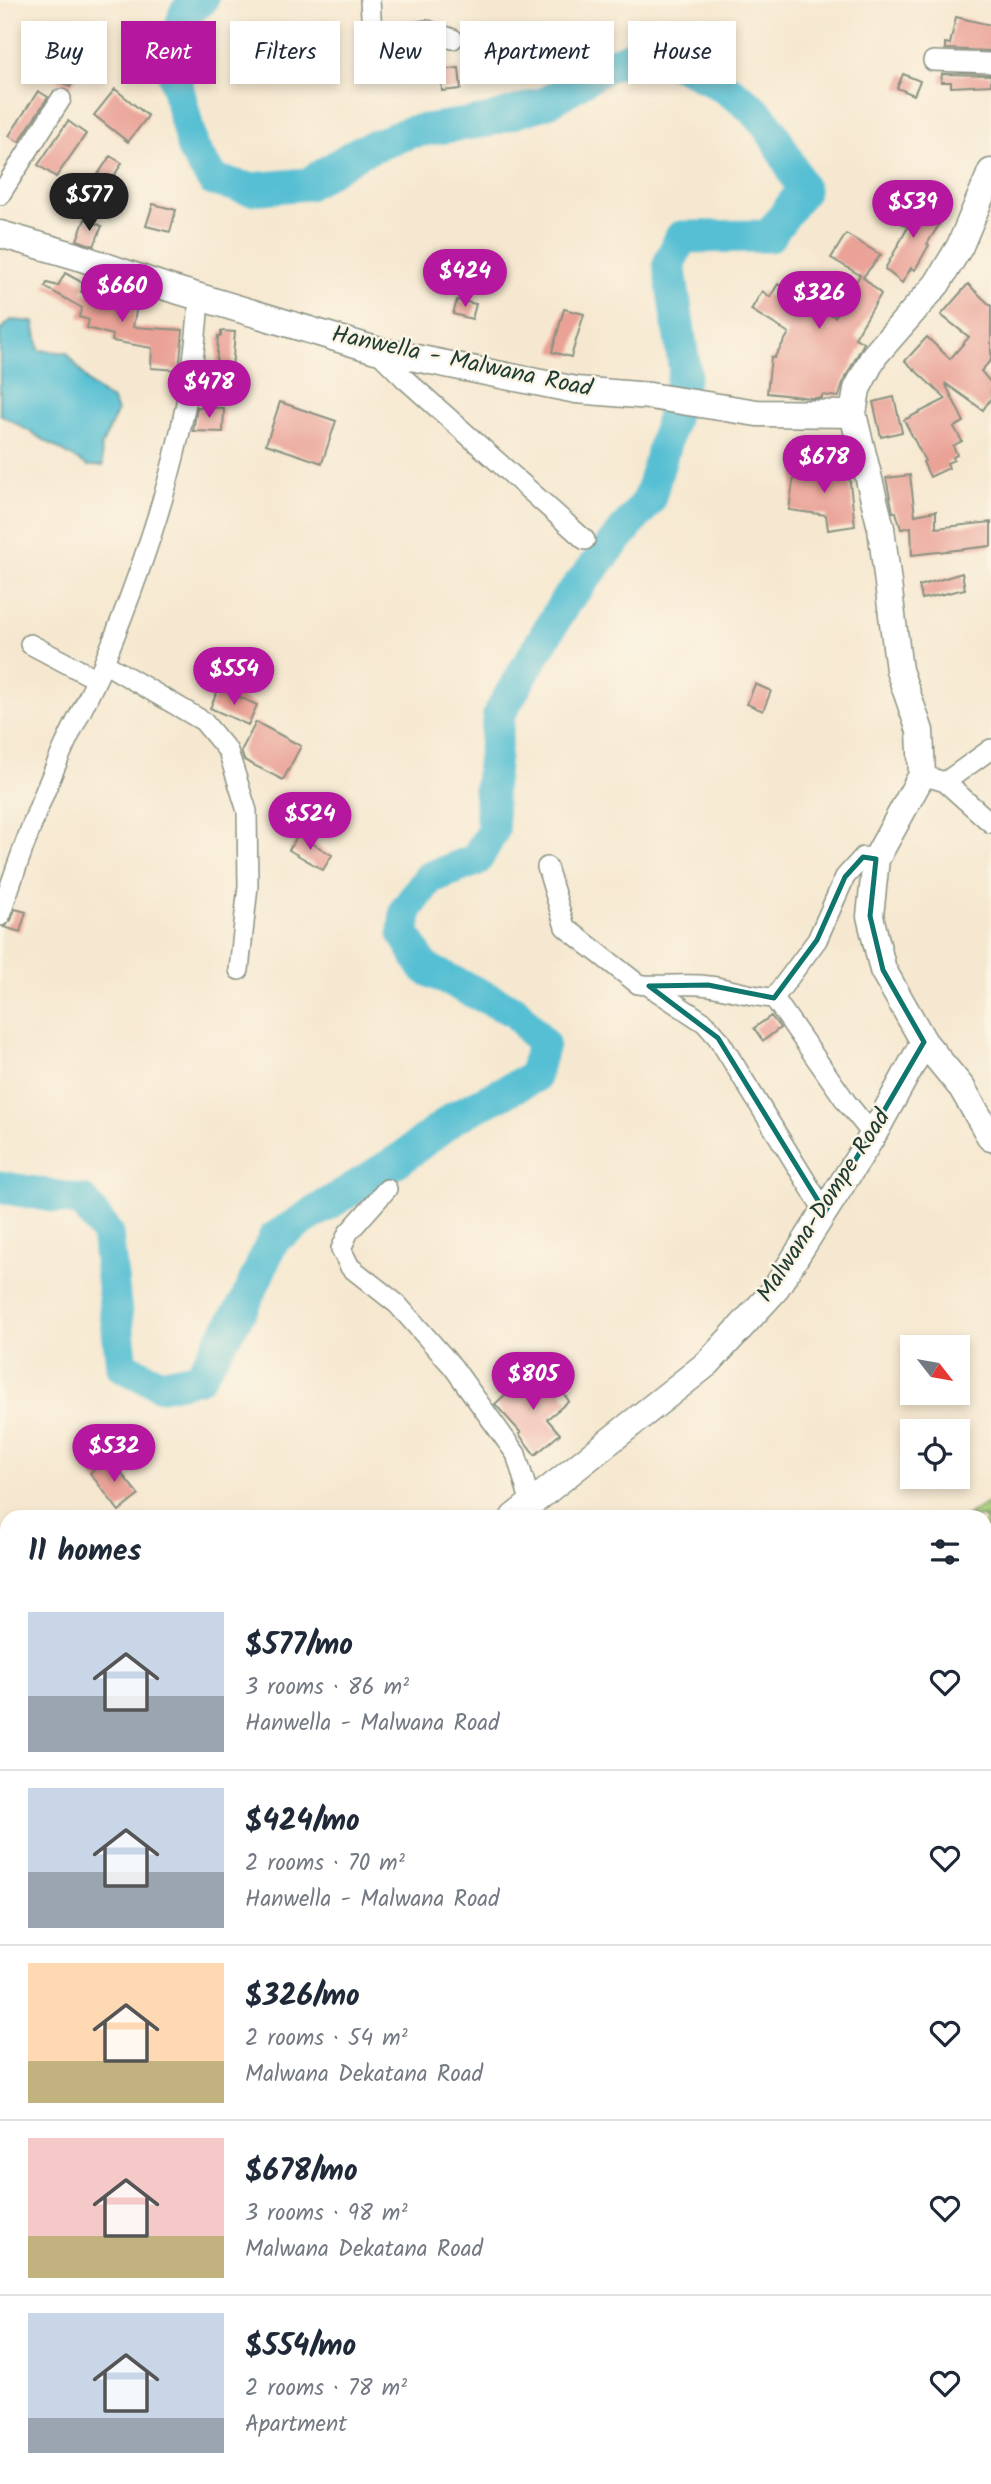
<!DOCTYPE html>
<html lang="en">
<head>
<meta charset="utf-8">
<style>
  :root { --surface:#fff; --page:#f2f2f3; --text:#1f2937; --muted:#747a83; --line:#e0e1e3; --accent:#b5179e }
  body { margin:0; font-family:Kalam,sans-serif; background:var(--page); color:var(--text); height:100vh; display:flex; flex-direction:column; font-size:26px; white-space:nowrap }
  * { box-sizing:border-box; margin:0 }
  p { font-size:23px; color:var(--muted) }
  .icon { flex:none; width:38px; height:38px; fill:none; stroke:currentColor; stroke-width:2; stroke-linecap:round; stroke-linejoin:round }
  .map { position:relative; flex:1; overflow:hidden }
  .sheet { position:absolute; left:0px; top:1510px; width:992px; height:975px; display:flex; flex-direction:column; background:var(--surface); border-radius:21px 21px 0 0; box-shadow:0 4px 10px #0003 }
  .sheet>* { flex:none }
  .hud { position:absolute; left:21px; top:21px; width:950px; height:63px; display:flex; gap:14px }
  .needle { width:46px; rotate:121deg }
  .fabs { position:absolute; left:900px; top:1335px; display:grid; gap:14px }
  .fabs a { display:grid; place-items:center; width:70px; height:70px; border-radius:0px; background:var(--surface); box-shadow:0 4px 10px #0003; font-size:35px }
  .price { position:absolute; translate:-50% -60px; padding:0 16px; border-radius:24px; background:var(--accent); color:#fff; font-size:23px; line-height:46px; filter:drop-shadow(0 2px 4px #0008) }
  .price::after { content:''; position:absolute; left:50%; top:42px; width:21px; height:16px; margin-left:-10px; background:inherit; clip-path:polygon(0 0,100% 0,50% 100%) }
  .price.on { background:#222; color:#fff }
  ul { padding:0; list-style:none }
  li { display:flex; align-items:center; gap:21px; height:175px; padding:0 28px }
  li+li { border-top:2px solid var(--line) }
  li span { display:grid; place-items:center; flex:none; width:196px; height:140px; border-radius:0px; color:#555 }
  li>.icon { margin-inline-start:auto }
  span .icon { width:84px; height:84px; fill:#fffc; stroke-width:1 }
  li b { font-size:30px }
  h2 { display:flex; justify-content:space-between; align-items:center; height:84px; padding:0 28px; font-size:30px }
  .pill { padding:0 24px; border-radius:0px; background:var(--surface); box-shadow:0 4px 10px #0003; font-size:24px; line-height:63px }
  .pill.on { background:var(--accent); color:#fff }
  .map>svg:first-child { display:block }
  .green { fill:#a0c974; stroke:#608354; stroke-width:2 }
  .water { fill:#56bfd3; stroke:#3a7e84; stroke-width:2 }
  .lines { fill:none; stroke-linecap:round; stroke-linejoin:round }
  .river { stroke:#56bfd3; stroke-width:33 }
  .building { fill:#eaa297 }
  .street-casing { stroke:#8a9282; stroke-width:22 }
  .secondary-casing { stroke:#8a9282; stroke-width:29 }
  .street { stroke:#fff; stroke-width:19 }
  .secondary { stroke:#fff; stroke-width:26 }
  .marked { fill:none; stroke:#0f766e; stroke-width:5; stroke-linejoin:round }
  .labels { text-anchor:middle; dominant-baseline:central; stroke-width:5; stroke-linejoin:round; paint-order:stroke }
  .street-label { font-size:24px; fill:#1f3d34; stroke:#fcf5e5 }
</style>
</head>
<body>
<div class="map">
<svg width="991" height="2484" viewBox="0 0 991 2484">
  <rect width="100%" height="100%" fill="#fcf5e5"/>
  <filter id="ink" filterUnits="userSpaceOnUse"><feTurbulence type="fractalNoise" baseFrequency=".0143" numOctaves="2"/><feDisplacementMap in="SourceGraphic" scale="14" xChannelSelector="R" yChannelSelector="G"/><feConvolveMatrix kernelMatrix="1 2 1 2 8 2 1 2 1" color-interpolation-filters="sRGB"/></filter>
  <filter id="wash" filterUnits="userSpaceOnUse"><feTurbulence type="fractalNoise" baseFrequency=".00686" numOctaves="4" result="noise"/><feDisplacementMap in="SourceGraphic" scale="28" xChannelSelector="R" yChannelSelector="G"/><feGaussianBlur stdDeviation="1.57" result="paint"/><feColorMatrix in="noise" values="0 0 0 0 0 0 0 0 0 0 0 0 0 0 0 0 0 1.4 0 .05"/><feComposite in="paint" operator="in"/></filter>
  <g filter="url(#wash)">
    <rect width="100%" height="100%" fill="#f6e8d0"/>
    <path class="green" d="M991,1501v491l-6,-4v-471h-20z"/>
    <path class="water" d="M11,320l23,2 5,28 28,3 24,32 22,16 4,11 -16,35 2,19h-15l-88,-52v-83z"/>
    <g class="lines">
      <path class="river" d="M0,1187l83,14 24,33 15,132 39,19 38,-8 46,-74 29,-65 129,-81 52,-40 79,-40 9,-33 -27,-32 -92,-44 -20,-34 2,-24 23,-32 47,-18 17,-30 -3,-39 9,-77 66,-112 84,-102 36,-128 -16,-108 12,-27 88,-1 34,-46c-11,-20 -21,-43 -34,-62 -25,-37 -83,-63 -124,-77l-42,17 -55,34 -61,19 -77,11 -51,20 -51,32 -58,5 -37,-9 -20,-31 -22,-88 14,-48 17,-13"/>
    </g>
    <g id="blocks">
      <path class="building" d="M956,17l35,8v26l-46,-2v-6l5,1z
        M84,29l16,10 -30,48 -16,-9z
        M280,37l7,16 -14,6 -7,-16z
        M459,68l2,21 -19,2 -2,-21z
        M903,74l17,7 -6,14 -17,-7z
        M942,74l49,1v10l-40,2v-5h-10z
        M115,89l33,27 -20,26 -34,-27z
        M38,91l10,6 -29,45 -10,-6z
        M68,121l18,13 -30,43 -18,-12z
        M110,156l12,7 -15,24 -12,-8z
        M911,200l31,20 -15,24 2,1 -14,25 -4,-2 -9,15 -17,-14 23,-42 -10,-6z
        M153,204l23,6 -6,22 -24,-6z
        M85,219l17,7 -8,20 -17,-6z
        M846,234l35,21 -18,22 18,17 -26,44 9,5 -21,39 -4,15 -17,-2v3h-11l-44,-5 4,-36 3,1 15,-25 -38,-23 11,-19 8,6 8,-13 57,33 25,-42 -29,-17z
        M65,273l20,11 -4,8 56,14 -4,21 50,3 -4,40 -28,-2 1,-20 -40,-7 1,-6 -26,-7 2,-8 -10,-3 3,-9 -37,-21 2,-4 11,3z
        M968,284l23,22v54l-10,11 10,12v15l-8,12 -38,-27 19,39 -10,5 8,14 -9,5 4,9 -4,2 1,3 -7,3 2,5 -19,9 -7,-15 2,-1 -21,-41 42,-21 -41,-38 22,-24 23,22 19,-22 -28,-22z
        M457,300l19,4 -4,15 -19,-5z
        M564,309l20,5 -13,43 -19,-5z
        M221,331l14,1 -3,37 -16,-1 2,-32h3z
        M894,397l8,35 -21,5 -8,-35z
        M280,402l56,19 -14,42 -56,-19z
        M197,407l27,1 -1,24 -30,-1z
        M848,466l7,60 -27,4 -2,-15 -37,-5 6,-42 19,2z
        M910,475l5,40 21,-4v17l55,-6v24l-79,9 -1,-28 -10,2 -5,-17h-3l-7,-34z
        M962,573l3,16 -43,10 -3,-13z
        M755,684l16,7 -8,20 -16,-7z
        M219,688l38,17 -9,20 -38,-17z
        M256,722l45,24 -18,34 -39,-20 -3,-9z
        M298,835l34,20 -9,15 -34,-20z
        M15,909l11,3 -6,20 -16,-5 7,-7z
        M771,1016l9,12 -17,13 -9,-13z
        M551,1378l18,23 -22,18 13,15 -25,21 -16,-21 2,-1 -26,-29 26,-24 12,13z
        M109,1458l30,37 -20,16 -29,-38z"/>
    </g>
  </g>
  <g filter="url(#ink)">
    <use href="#blocks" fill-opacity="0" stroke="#8a9282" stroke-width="2"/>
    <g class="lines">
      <defs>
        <path id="street" d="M370,0l2,32 12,4 43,-6 26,9
          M933,61l58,2
          M0,195l61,-96
          M376,350l29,29 180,161
          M30,644l66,35
          M104,663l99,58 25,30 19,60 1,75 -9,84
          M922,775l23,7 46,41
          M945,782l46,-33
          M547,867l18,60 73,57c23,4 47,-2 71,2 22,3 43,11 65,12
          M0,916c19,-58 39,-114 64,-169 13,-29 29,-57 41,-87 47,-115 88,-238 94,-364
          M649,986l56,37 13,15 107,174
          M774,998l43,-58 28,-63 18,-20 13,2
          M774,998l73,105 26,32
          M387,1189l-39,44 -7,16 9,18 47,37 56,63 63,87 15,50
          M0,2018l7,6
          M0,2040l7,-4
          M985,2251l6,-6
          M0,2310l7,-2
          M415,2478l11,6
          M13,2484l7,-6"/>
        <path id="secondary" d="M991,172l-31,74 -23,38 -63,72 -17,33 -4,25 28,114 18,142 21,61 2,44 -46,84 -6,57 13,54 41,72 38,46 29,50
          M0,234l76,22 90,31 210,63 200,40 74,6 107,17 96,1
          M514,1517l194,-154 66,-72 99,-156 51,-93
          M0,1890l7,-4
          M985,2355l6,7"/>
      </defs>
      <use href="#street" class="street-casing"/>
      <use href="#secondary" class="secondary-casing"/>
      <use href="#street" class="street"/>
      <use href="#secondary" class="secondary"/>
    </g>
  </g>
  <path class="marked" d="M863,857l13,2 -6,57 13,54 41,72 -99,170 -107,-174 -69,-52 59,-1 66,13 43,-58 28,-63z"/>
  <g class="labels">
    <g class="street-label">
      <text transform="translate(462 362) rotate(12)">Hanwella - Malwana Road</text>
      <text transform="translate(824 1206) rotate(-57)">Malwana-Dompe Road</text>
    </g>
  </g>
</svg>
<div class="fabs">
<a><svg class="needle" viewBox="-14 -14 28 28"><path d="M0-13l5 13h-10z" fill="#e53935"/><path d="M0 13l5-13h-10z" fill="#747a83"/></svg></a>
<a><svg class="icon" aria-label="locate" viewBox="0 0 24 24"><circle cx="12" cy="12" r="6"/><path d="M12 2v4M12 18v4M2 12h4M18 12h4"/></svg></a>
</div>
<b class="price on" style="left:89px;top:233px">$577</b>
<b class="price" style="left:913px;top:240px">$539</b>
<b class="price" style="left:465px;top:309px">$424</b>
<b class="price" style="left:122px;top:324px">$660</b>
<b class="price" style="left:819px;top:331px">$326</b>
<b class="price" style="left:209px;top:420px">$478</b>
<b class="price" style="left:824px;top:495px">$678</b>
<b class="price" style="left:234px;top:707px">$554</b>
<b class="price" style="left:310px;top:852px">$524</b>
<b class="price" style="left:533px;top:1412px">$805</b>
<b class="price" style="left:114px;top:1484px">$532</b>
<div class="hud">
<a class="pill">Buy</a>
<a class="pill on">Rent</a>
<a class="pill">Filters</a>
<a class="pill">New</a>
<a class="pill">Apartment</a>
<a class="pill">House</a>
</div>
<section class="sheet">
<h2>11 homes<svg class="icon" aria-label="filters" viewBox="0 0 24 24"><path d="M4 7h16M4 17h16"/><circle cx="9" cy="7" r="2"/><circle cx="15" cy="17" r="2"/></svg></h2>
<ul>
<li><span style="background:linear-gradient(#c9d6e8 60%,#9aa5b1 0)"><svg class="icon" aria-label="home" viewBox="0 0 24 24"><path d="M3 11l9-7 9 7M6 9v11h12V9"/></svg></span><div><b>$577/mo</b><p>3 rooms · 86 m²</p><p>Hanwella - Malwana Road</p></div><svg class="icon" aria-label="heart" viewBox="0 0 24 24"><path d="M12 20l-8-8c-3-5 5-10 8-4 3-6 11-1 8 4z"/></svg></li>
<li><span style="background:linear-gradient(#c9d6e8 60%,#9aa5b1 0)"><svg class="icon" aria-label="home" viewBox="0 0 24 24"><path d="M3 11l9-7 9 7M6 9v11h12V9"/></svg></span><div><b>$424/mo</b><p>2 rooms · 70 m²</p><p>Hanwella - Malwana Road</p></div><svg class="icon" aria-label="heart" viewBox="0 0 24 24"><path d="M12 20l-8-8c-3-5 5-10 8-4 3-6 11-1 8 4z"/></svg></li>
<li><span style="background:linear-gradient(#ffd9b3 70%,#c2b280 0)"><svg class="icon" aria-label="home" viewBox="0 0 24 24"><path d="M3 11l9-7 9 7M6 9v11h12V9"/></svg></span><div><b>$326/mo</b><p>2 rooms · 54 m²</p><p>Malwana Dekatana Road</p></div><svg class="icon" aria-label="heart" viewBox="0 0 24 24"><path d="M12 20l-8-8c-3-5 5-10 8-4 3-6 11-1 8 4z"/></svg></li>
<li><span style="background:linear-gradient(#f6c9c9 70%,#c2b280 0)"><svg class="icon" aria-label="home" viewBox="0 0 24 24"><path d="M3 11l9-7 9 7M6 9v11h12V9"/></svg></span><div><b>$678/mo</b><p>3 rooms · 98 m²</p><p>Malwana Dekatana Road</p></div><svg class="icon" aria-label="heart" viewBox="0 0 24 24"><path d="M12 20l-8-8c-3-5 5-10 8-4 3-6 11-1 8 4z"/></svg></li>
<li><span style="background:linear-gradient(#c9d6e8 75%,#9aa5b1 0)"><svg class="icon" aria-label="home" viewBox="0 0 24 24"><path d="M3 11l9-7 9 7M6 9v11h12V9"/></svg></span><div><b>$554/mo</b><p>2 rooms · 78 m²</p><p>Apartment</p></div><svg class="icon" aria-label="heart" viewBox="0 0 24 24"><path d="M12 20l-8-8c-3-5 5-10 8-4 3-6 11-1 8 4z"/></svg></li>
</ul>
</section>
</div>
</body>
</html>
